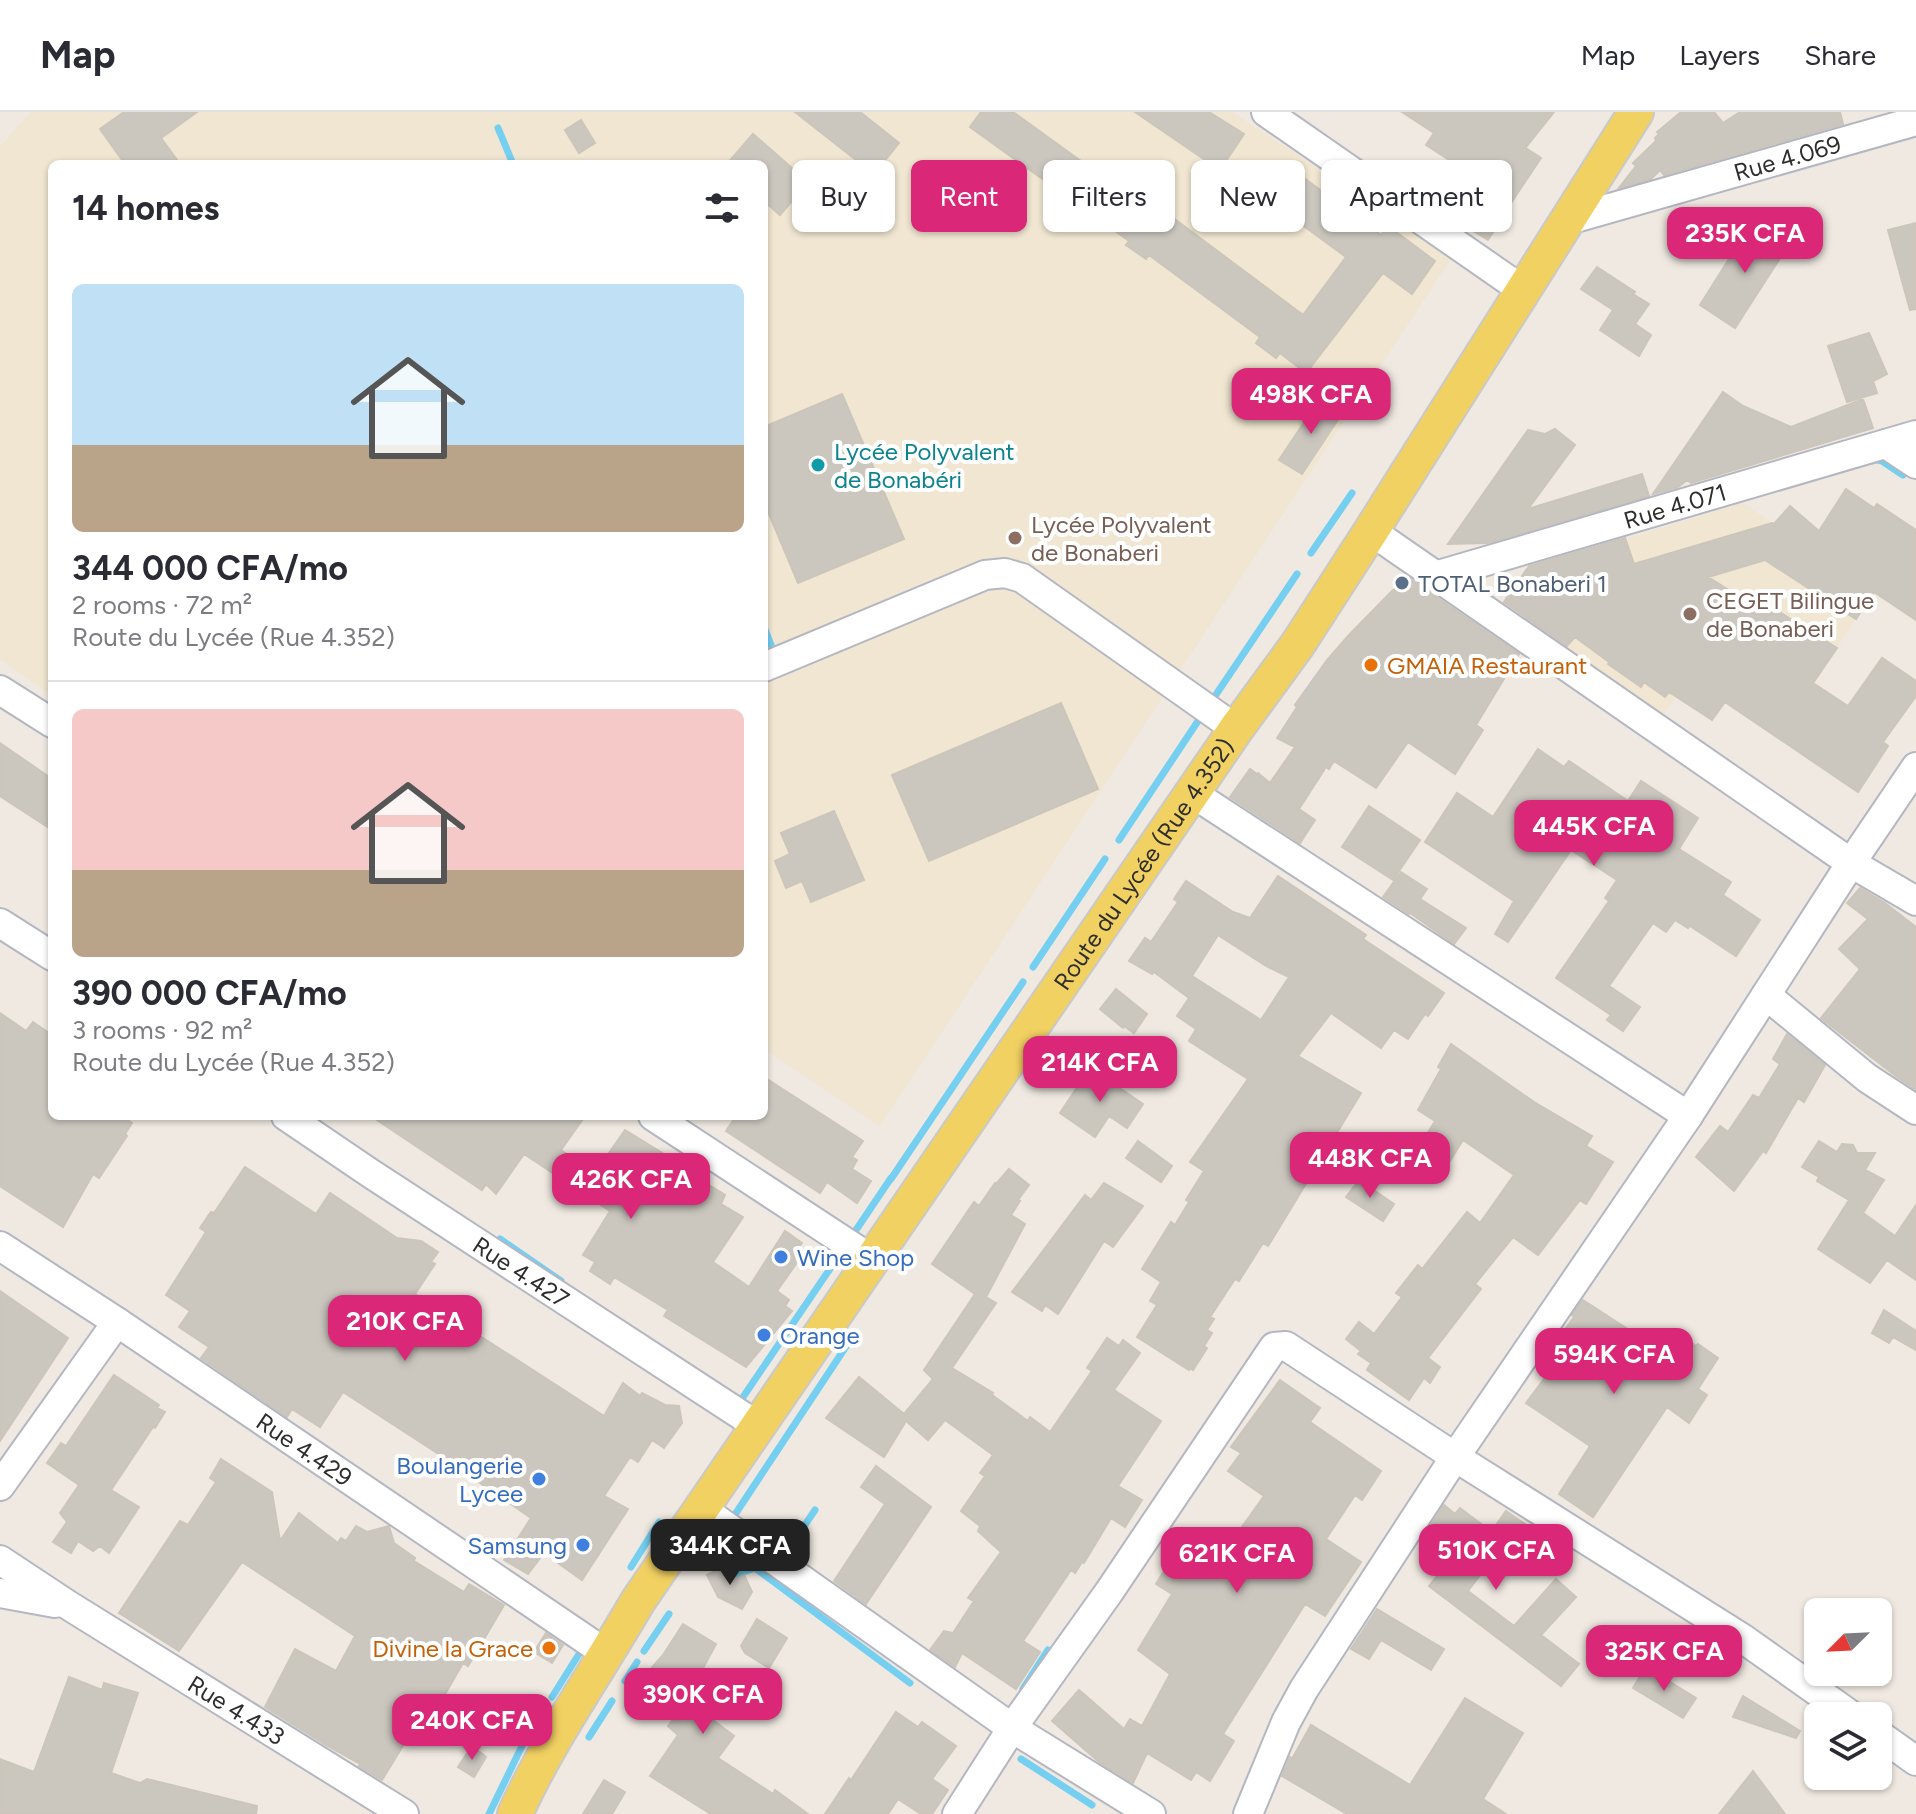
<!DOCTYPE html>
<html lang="en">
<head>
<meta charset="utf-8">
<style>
  :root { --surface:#fff; --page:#f2f2f3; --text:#2b2b33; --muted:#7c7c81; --line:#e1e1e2; --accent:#db2777 }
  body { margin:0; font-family:Figtree,sans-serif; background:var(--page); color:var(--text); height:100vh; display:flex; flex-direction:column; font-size:30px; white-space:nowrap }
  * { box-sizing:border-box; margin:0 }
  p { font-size:26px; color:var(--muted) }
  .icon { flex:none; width:44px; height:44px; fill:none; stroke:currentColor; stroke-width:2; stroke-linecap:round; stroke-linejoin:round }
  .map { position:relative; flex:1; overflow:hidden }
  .drawer { position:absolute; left:48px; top:48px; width:720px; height:960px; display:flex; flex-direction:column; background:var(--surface); border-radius:12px; box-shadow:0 2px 6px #0004 }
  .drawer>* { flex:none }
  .hud { position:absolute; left:792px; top:48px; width:760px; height:72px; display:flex; gap:16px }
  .needle { width:52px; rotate:246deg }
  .fabs { position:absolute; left:1804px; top:1486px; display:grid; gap:16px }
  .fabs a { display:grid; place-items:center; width:88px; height:88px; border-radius:12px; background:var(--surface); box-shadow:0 2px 6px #0004; font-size:40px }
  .price { position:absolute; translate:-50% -68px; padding:0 18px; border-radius:16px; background:var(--accent); color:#fff; font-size:26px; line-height:52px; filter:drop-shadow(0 2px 4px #0008) }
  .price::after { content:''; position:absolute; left:50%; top:48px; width:24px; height:18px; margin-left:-12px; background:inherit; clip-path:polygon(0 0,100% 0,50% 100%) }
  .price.active { background:#222; color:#fff }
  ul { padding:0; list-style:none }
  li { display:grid; align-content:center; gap:16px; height:424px; padding:0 24px }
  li+li { border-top:2px solid var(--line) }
  li span { display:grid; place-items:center; height:248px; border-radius:12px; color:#555 }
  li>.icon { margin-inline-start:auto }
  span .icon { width:144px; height:144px; fill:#fffc; stroke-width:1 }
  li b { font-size:34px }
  h2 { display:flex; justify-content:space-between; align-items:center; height:96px; padding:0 24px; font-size:34px }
  .tag { padding:0 28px; border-radius:12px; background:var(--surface); box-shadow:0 2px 6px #0004; font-size:28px; line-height:72px }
  .tag.active { background:var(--accent); color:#fff }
  header { display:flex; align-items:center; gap:48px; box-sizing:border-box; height:112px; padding:0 40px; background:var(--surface); border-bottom:2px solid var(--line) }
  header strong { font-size:38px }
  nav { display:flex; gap:44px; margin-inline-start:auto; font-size:28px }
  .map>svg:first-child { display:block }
  .education { fill:#f0e6d1 }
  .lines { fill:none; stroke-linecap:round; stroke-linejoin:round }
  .stream { stroke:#75cff0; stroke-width:7 }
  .building { fill:#cbc7bf; stroke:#cbc5ba; stroke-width:2; fill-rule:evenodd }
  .minor-casing { stroke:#b4b7c1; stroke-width:32 }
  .major-casing { stroke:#c9c9c9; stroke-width:38 }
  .minor { stroke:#fff; stroke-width:28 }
  .major { stroke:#f2d163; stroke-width:34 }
  .culture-dot { fill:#0f9aa8; stroke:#fff; stroke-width:3 }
  .education-dot { fill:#8d6e63; stroke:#fff; stroke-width:3 }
  .service-dot { fill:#5c6f8a; stroke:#fff; stroke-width:3 }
  .food-dot { fill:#e8710a; stroke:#fff; stroke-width:3 }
  .shop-dot { fill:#3f7fe0; stroke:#fff; stroke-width:3 }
  .labels { text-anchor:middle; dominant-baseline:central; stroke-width:8; stroke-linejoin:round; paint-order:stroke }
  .street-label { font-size:24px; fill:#2e2e2e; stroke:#fff }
  .culture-label { font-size:24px; fill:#0d838f; stroke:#fff; text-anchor:start }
  .education-label { font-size:24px; fill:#785e54; stroke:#fff; text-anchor:start }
  .service-label { font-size:24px; fill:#4e5e75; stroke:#fff; text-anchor:start }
  .food-label { font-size:24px; fill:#c56008; stroke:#fff; text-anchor:start }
  .shop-label { font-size:24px; fill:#366cbe; stroke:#fff; text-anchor:start }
</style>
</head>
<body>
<header>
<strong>Map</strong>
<nav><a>Map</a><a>Layers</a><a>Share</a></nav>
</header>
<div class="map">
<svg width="1916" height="1702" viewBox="0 0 1916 1702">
  <rect width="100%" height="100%" fill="#efe9e1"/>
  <path class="education" d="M31,0h1201l141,92 78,55 -571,867 -116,-77v-885h-712v532l-52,-37v-513z
    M1743,391l131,89 -60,90 -85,-56 -67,89 -158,-113 24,-34z"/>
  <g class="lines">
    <path class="stream" d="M498,16l15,36
      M1873,347l9,2 21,14
      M1311,441l41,-60
      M764,515l11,28
      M1211,590l86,-128
      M1119,728l85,-128
      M1033,855l72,-108
      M891,1067l132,-197
      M854,1121l37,-55
      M500,1127l61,42
      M739,1291l101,-149
      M736,1401l113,-171
      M790,1435l25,-37
      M631,1455l28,-45
      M734,1463l21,-7 155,115
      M644,1539l25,-37
      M625,1569l12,-19
      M1023,1577l25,-39
      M552,1585l27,-43
      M589,1625l23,-36
      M1021,1647l71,46
      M489,1702l33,-68 24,-40"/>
  </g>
  <path class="building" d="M124,0h73l-36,26 19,26h-55l-25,-35z
    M795,0h65l39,31 -25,31z
    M981,0h32l111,80 5,-7 174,130 43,-58 -72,-53 23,-31 84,62 7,-9 47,35 -23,33 -29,-21 -77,100 -26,-20 -4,5 -20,-15 4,-6 -111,-82 -3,4 -20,-14 3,-4 -159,-114z
    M1135,0h74l35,22 -24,36z
    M1402,0h152l-31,39 2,2 2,-4 14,9 -42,63 1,1 -12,18 -18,-11 27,-38 -71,-46 8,-12z
    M1681,0h33l9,11 17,-11h100l3,12 -179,51 -4,-5 -9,9 -32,9 17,-22 -3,-3 23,-22 -1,-3 4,-4 -2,-2z
    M581,8l14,23 -16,10 -14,-23z
    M753,22l55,48 -28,33 -16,-14v-37h-37z
    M1770,110l21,19 -56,87 -35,-23 41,-65 6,4z
    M1916,111v86l-6,1 -22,-80z
    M1597,155l38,25 -2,2 16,10 -14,20 16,11 -12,21 -39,-26 13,-20 -32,-21z
    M1869,221l18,41 -14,7 4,12 -30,9 -19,-56z
    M1723,280l20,14 48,21 72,-28 10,29 -182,55 -4,-3 -9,7 -25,7z
    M842,282l62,145 -106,44 -34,-81v-75z
    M1321,285l22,15 -41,62 -23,-14z
    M1555,317l20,16 -47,64 114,-35 7,22 -161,47 -40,1 80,-114 17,4z
    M1846,377l28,19 3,-4 39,26v90l-42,-28 -18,27 -91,-59 -57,17 61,38 4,-7 64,40 -24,35 35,23 34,-48 34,23v15l-33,46 5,4 -30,46 -133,-90 -13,18 -43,-28 -4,5 -21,-15 -3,5 -33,-23 1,-2 -34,-25 -8,9 -63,-44 25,-36 96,-28 9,26 138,-41 2,1 16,-18 29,25z
    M1407,467h3l109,75 -43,71 7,5 -28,44 -47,-32 -32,46 -42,-27 -5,8 -3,-2 -27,42 16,11 -15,23 -70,-46 20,-28 7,5 1,-1 12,10 25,-36 -18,-9 20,-31 -2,-2 32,-45 21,-24 44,-45z
    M1061,591l37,86 -169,72 -37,-86z
    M0,631l52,36v51l-52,-34z
    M1538,637l26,18 5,-6 59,40 13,-20 57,37 -19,31 52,33 -8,13 37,25 -24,36 -46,-30 -2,2 -13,-8 -9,12 -13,-9 -44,63 31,21 -17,24 -16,-11 4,-5 -55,-37 53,-77 -4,-3 12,-18 -46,-30 -63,92 -13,-8 19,-33 -89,-59 32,-49 36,24z
    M1369,694l51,34 -27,40 -51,-33z
    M834,699l30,69 -53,22 -9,-21 -16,7 -11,-27 15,-7 -9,-21z
    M1401,760l26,17 -7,10 46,29 -12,16 -44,-31 -1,1 -26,-17z
    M1278,764l88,59 -3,4 81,54 -16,23 -3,-2 -17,25 -14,-9 -13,18 -50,-35 -33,43 63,37 -93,153 -5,-3 -24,38 -4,-2 -25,38 4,2 -7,11 5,3 -8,13 3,2 -14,22 -3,-2 -1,2 -52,-33 20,-32 -7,-4 11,-19 -19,-13 29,-47 4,3 14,-23 -3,-2 18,-29 -14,-9 58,-83 -59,-38 7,-12 -19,-13 12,-18 -35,-26 -2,2 -23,-13 16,-23 6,4 27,-40 -4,-3 12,-18 47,31 17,6zM1218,823l48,31 23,11 -28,43 -69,-44z
    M1860,776l25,15 31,24v163l-19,-13 -76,-59 39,-49 -21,-20 29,-30 -21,-16z
    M1116,877l31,25 -13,19 -10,-7 -1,2 -23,-19z
    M0,901l26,18 7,-9 19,13v81h70l10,7 -7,11 2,2 -28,42 -6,-4 -30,53 -63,-41z
    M1787,922l38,31 -21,37 -6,-4 -32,55 -3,-2 -29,40 -38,-34 24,-31 8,6 25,-37 6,3 21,-34 -7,-5z
    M1451,932l83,58 58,34 -6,10 27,16 -27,42 -6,-4 -42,55 -25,-18 -38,47 6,5 -53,69 12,9 -10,16 -6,-5 -15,22 -42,-30 4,-7 -13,-9 3,-3 -15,-12 13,-17 15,12 28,-37 -6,-4 22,-28 4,4 45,-57 13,11 34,-48 -51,-35 -15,24 -28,-18 15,-25 -17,-11 23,-41 -3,-2z
    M1090,956l53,36 -16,24 -18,-12 -14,21 -35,-24z
    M764,965l99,64 -11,16 5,3 -5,9 19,12 -14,22 -30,-21 -7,11 -94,-62 10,-15h28z
    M371,1004h214l-24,34 34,23 30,-43 73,45 -2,2 29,18 -4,9 22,13 -30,45 36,25 36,-56 17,12 -5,7 6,4 -26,37 12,9 -4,6 7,5 -46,56 -82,-51 4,-6 -54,-33 -4,7 -20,-13 5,-9 -12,-7 27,-44 -86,-57 -28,40 -10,-10 -4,6z
    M1138,1029l34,25 -11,16 -35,-24z
    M1819,1029l18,11 5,-8 11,1 4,8h18l-10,17 19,10 -21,33 32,23 21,-31v75l-29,-20 -17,23 -52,-34 31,-49 -32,-19 2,-4 -17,-10z
    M245,1055l71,47 14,-21 67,45 24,3 17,11 -7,10 4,2 -20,30 189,122 19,-33 17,13 2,-3 23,12 14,1 3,17 -18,25 -12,-8 -14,22 -8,-5 -26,39 24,13 -46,71 -38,-27 -16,21 -24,-14 27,-42 -58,-40 1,-1 -131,-85 -23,35 -28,-18 -5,8 -86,-59 8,-11 -30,-20 11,-16 -24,-16 40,-63 -6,-4 11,-16 3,1z
    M1009,1057l20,16 -11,15 2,1 -9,14 14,9 -39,73 10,6 -44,65 41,25 -1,2 36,26 2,-4 20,15 42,-61 -5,-3 20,-30 12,8 4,-6 17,13 -26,37 47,31 -43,65 24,14 -17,27 -14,-9 -27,45 -2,-1 -7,11 -4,-3 -48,71 17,11 -24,37 -54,-36 -7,14 -25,-17 14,-19 9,2 21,-32 -6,-3 33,-46 -23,-21 2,-5 -19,-15 24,-35 -5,-3 13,-18 -48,-35 -17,20 -22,-19 -22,36 -58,-39 33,-41 45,37 29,-35 -9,-9 51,-76 -43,-30 42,-62 5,4 16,-23 1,1z
    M1359,1068l35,24 -11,17 -37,-24z
    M1104,1071l39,23 -30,41 -9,-6 -46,73 -13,-9 -3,6 -30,-19 73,-97 6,5z
    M0,1179l68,47 -68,103z
    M1583,1188l91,59 13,-19 9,6 2,-2 20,14 -20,31 9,6 -18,28 -22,-16 -74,110 -34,-23 31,-48 -64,-43 24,-32 -10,-7 34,-47 -2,-2z
    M1884,1198l32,21v19l-23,-13 -4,6 -17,-10z
    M114,1263l45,30 -2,3 8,4 -10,16 -2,-1 -42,63 28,17 -30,46 -9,-7 -7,5 -15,-10 -7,12 -18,-11 14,-20 -7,-9 19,-28 -32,-22 14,-20 5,3z
    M1280,1268l40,28 -10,14 71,49 -19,29 -7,-5 -29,44 35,23 -36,54 -20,-12 -82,130 11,7 -24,40 -14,-9 -5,8 -44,-27 -14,30 -34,-21 -47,-41 27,-31 45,39 6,-10 12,7 28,-52 -32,-24 34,-56 -16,-10 31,-50 35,21 42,-59 -36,-25 13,-18 -10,-6z
    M221,1347l51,33 8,49 19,-28 39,30 3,-5 5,3 10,-15 11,6 22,-6 5,17 21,15 -1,3 50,31 5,-8 35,21 -36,61 -5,-3 -31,54 -9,-4 -41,67 -23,-14 1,-2 -34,-19 -61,-38 30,-58 41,22 19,-35 -113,-74 -63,89 -60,-38 61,-92 8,4 28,-43 -6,-4z
    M876,1354l55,41 -65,97 -32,-23 51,-77 -24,-17z
    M1444,1393l11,9 5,-6 45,34 -37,49 46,35 42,-47 20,18 -35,38 38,29 -18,22 -132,-100 12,-15 -18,-14 19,-25 -11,-7z
    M1506,1399l19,13 -12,17 -19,-13z
    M727,1452l10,15 7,-4 8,17 -10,17 -24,-12 -11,-22z
    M1377,1497l67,40 -13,21 -50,-30 -12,19 -18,-10z
    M757,1507l30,19 -18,30 -24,-15 -4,-7z
    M683,1512l33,20 -14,26 23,14 -20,30 29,22 -16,22 55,36 2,-4 33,24h-97l-61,-38 28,-41 -10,-9 9,-12 -36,-34 22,-25z
    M546,1521l17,12 -11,18 -18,-11z
    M1646,1555l50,31 -13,20 -50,-30z
    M69,1565l33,13 2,-7 34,10 -27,80 29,10 7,-4 110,27 -1,8h-256v-55l34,13z
    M1743,1584l57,35 -4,7 -63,-21z
    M1465,1586l58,35 -40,66 23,15h-159l-65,-38 8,-19 2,2 19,-34 99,60z
    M896,1600l22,15 4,-5 34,24 -24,33 16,11 -16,24h-11l-23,-15 -10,15h-63l24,-36 2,2z
    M472,1634l14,11 -12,20 -16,-10z
    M1753,1659l32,43h-66z
    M604,1668l21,12 -13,22h-29z"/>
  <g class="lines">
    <defs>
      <g id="minor">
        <path d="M1266,0l258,179"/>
        <path id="s1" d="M1568,108l348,-99"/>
        <path d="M1886,332l30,20"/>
        <path d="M1371,419l480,332 65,38"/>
        <path id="s2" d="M1435,464l481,-141"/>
        <path d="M764,555l221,-92 20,-2 17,5 214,151"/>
        <path d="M0,578l52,33"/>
        <path d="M1192,681l496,323"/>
        <path d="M0,811l52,33"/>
        <path d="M1766,883l101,83 49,32"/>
        <path id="s3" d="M286,1004l84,57 388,253"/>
        <path d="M653,1004l218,143"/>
        <path id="s4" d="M0,1134l117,76 490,332"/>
        <path d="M0,1374l117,-164"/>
        <path d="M702,1397l310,219 139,86"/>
        <path id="s5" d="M0,1448l68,45 336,209"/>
        <path d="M0,1481l55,10"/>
        <path d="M1878,1622l38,27"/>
        <path d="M957,1702l55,-86 97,-136 165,-245 12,-1 169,111 287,181 110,78"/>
        <path d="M1248,1702l38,-92 18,-33 151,-232 233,-341 163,-253 65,-96"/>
      </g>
      <g id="major">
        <path id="s6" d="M515,1702c34,-75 82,-142 123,-213l598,-872 62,-85 73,-113 265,-419"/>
      </g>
    </defs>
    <use href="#minor" class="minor-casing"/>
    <use href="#major" class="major-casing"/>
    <use href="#minor" class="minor"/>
    <use href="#major" class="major"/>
  </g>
  <circle class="culture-dot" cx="818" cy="353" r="8"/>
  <g class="education-dot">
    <circle cx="1015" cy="426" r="8"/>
    <circle cx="1690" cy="502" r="8"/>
  </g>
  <circle class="service-dot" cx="1402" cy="471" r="8"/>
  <g class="food-dot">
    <circle cx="1371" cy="553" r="8"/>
    <circle cx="549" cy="1536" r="8"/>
  </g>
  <g class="shop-dot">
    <circle cx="781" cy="1145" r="8"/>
    <circle cx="764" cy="1223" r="8"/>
    <circle cx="539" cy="1367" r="8"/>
    <circle cx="583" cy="1433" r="8"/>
  </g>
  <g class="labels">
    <g class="street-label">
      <text stroke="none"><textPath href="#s1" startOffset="228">Rue 4.069</textPath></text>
      <text stroke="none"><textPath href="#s2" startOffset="250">Rue 4.071</textPath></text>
      <text stroke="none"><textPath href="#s6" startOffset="1140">Route du Lycée (Rue 4.352)</textPath></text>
      <text stroke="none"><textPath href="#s3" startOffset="282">Rue 4.427</textPath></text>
      <text stroke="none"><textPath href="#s4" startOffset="366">Rue 4.429</textPath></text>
      <text stroke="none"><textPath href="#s5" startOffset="280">Rue 4.433</textPath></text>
    </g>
    <g class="culture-label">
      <text x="834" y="339">Lycée Polyvalent<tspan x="834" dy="28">de Bonabéri</tspan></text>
    </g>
    <g class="education-label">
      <text x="1031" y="412">Lycée Polyvalent<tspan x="1031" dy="28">de Bonaberi</tspan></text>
      <text x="1706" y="488">CEGET Bilingue<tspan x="1706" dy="28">de Bonaberi</tspan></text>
    </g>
    <g class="service-label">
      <text x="1418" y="471">TOTAL Bonaberi 1</text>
    </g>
    <g class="food-label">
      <text x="1387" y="553">GMAIA Restaurant</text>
      <text x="533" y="1536" text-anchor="end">Divine la Grace</text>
    </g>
    <g class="shop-label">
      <text x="797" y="1145">Wine Shop</text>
      <text x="780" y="1223">Orange</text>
      <text x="523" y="1353" text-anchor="end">Boulangerie<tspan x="523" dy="28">Lycee</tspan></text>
      <text x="567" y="1433" text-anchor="end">Samsung</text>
    </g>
  </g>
</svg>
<div class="fabs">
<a><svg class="needle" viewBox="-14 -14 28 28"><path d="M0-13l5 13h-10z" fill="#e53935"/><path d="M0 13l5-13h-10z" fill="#7c7c81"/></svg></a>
<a><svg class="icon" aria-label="layers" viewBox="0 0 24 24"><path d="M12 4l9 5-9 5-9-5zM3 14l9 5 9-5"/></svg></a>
</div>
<b class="price" style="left:1745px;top:163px">235K CFA</b>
<b class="price" style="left:1311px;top:324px">498K CFA</b>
<b class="price" style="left:1594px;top:756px">445K CFA</b>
<b class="price" style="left:1100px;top:992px">214K CFA</b>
<b class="price" style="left:1370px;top:1088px">448K CFA</b>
<b class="price" style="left:631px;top:1109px">426K CFA</b>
<b class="price" style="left:405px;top:1251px">210K CFA</b>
<b class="price" style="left:1614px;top:1284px">594K CFA</b>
<b class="price active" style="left:730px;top:1475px">344K CFA</b>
<b class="price" style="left:1496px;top:1480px">510K CFA</b>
<b class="price" style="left:1237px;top:1483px">621K CFA</b>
<b class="price" style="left:1664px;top:1581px">325K CFA</b>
<b class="price" style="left:703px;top:1624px">390K CFA</b>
<b class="price" style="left:472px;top:1650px">240K CFA</b>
<div class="hud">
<a class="tag">Buy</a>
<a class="tag active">Rent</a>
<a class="tag">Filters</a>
<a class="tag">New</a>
<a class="tag">Apartment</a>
</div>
<section class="drawer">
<h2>14 homes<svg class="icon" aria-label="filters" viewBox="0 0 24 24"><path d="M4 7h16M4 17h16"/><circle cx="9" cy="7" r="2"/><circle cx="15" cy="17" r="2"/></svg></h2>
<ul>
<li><span style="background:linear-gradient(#bfe0f5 65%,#b9a48a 0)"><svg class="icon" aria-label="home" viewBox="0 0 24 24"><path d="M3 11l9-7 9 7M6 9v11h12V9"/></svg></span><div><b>344 000 CFA/mo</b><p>2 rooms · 72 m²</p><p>Route du Lycée (Rue 4.352)</p></div></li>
<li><span style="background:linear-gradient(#f6c9c9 65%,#b9a48a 0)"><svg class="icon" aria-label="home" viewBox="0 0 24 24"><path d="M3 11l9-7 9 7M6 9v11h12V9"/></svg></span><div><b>390 000 CFA/mo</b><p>3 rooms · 92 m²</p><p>Route du Lycée (Rue 4.352)</p></div></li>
</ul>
</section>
</div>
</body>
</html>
